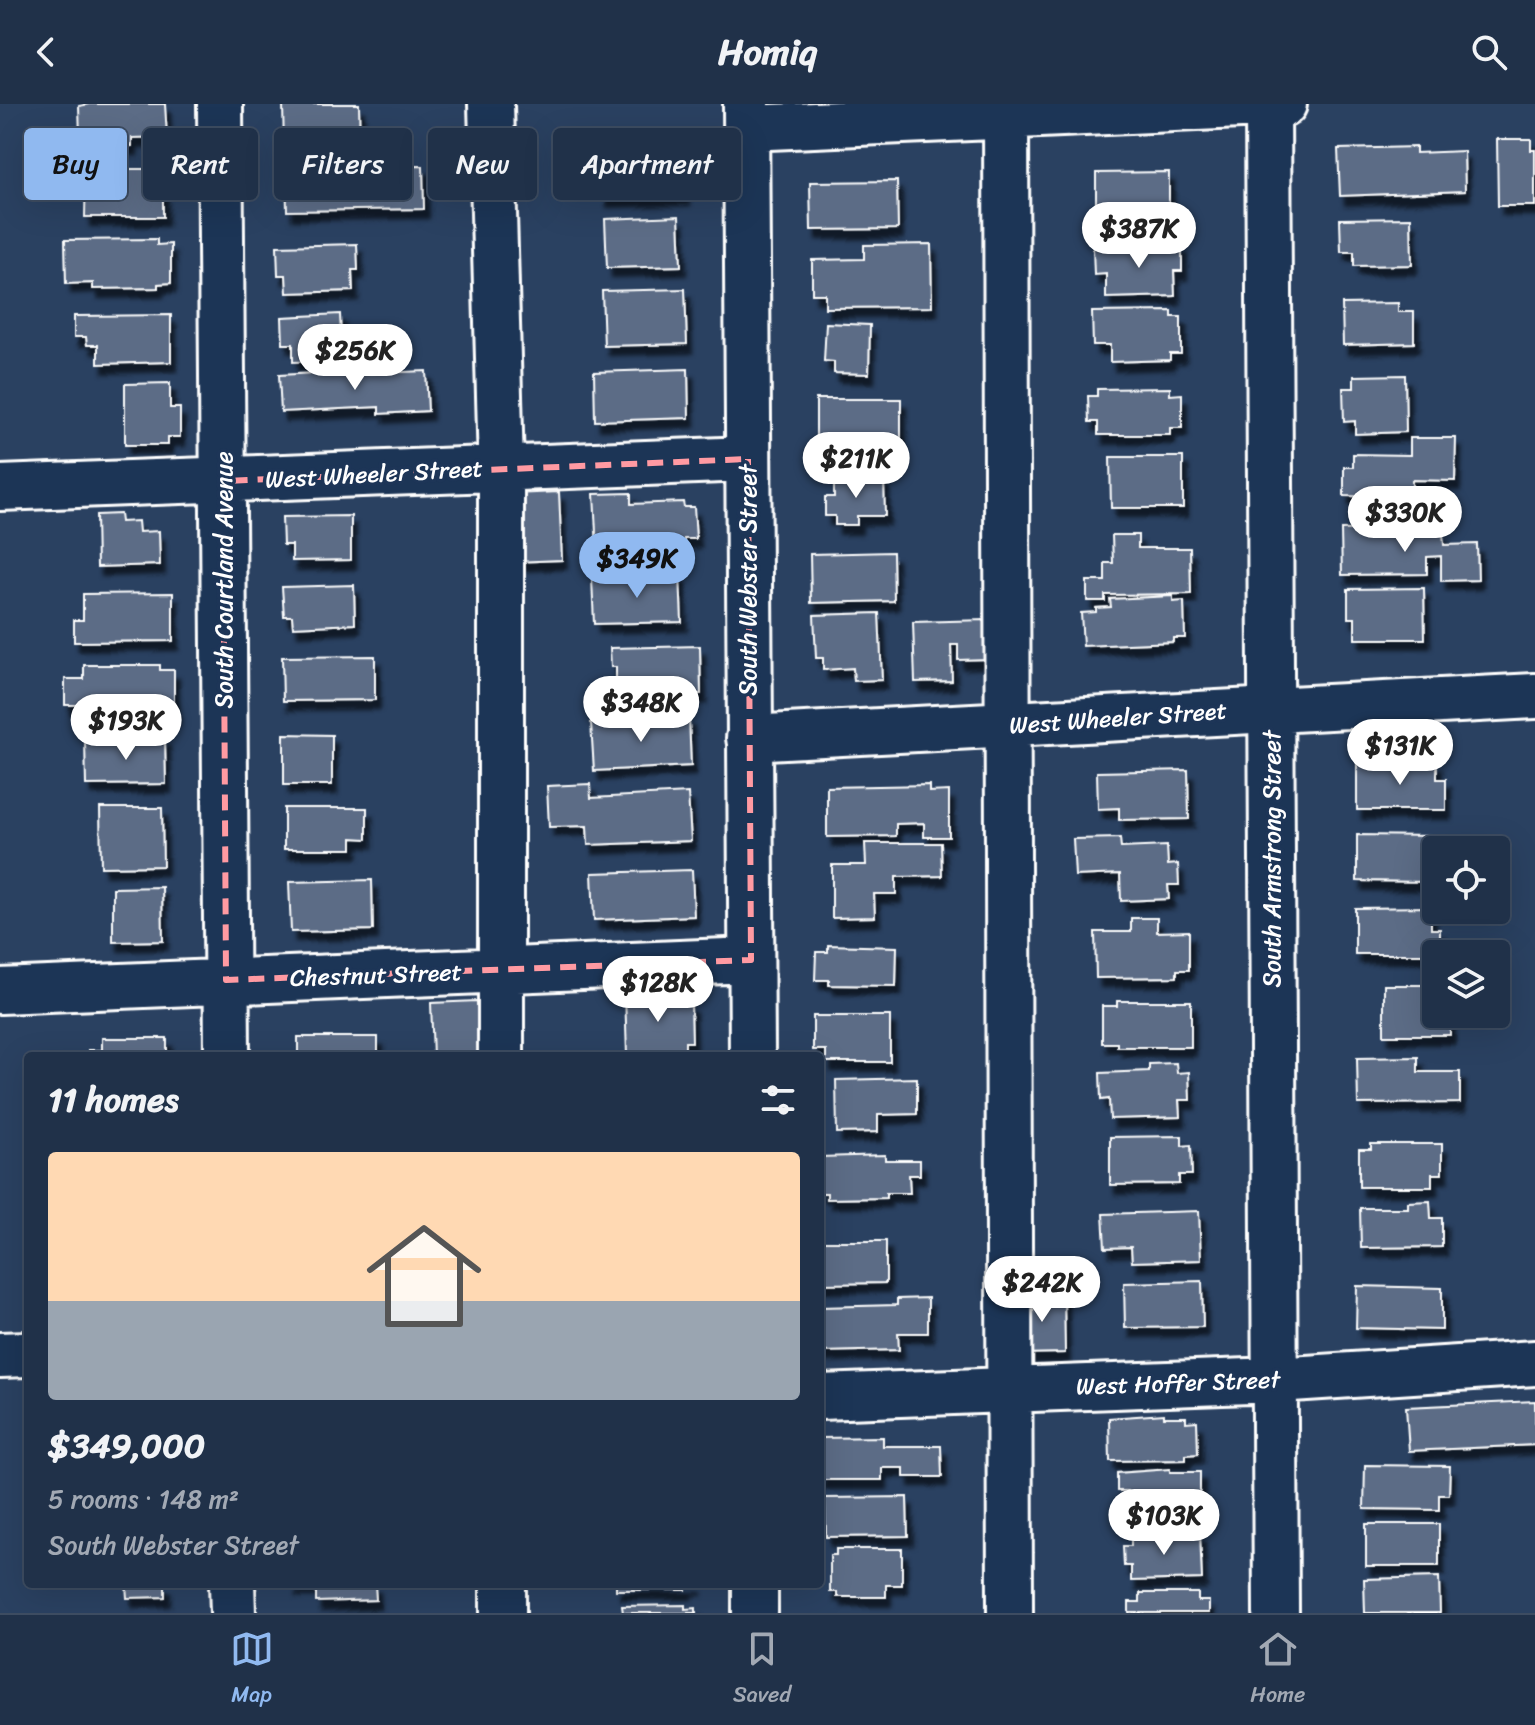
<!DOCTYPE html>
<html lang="en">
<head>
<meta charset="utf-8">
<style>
  :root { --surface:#203149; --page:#283950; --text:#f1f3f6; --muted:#a2a9b4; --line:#3d4c61; --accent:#90b9f0 }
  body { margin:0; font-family:Sriracha,sans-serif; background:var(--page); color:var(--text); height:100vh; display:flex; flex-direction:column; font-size:30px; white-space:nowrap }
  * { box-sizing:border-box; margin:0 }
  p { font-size:26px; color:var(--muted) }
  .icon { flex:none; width:44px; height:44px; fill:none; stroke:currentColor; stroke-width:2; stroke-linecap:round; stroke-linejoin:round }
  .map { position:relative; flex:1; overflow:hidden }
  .sheet { position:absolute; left:24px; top:948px; width:800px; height:536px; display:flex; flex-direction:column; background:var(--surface); border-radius:8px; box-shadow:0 8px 32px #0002,0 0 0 2px var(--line) }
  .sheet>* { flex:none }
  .hud { position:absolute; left:24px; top:24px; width:800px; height:72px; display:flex; gap:16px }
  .tools { position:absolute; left:1422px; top:732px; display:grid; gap:16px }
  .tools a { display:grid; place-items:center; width:88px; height:88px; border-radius:8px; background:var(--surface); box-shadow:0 8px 32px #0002,0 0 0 2px var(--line); font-size:40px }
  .price { position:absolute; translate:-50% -68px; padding:0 18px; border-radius:28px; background:#fff; color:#222; font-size:26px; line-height:52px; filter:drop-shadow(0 2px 4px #0008) }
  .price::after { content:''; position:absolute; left:50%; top:48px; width:24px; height:18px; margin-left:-12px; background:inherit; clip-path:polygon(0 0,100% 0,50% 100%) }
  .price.current { background:var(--accent); color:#111 }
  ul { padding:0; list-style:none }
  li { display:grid; align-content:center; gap:16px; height:424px; padding:0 24px }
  li span { display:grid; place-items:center; height:248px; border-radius:8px; color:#555 }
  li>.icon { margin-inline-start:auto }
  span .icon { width:144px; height:144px; fill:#fffc; stroke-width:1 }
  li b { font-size:34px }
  h2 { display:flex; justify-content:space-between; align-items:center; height:96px; padding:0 24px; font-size:34px }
  .chip { padding:0 28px; border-radius:8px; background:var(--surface); box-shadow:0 8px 32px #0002,0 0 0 2px var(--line); font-size:28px; line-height:72px }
  .chip.current { background:var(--accent); color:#111 }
  header { display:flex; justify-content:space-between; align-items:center; height:104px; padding:0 24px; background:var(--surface); font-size:36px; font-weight:700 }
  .menu { display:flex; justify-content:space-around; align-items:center; height:112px; border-top:2px solid var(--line); background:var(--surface); font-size:22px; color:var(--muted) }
  .menu a { display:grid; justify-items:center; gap:4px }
  .menu .current { color:var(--accent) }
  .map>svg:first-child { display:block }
  .building { fill:#5b6c86; stroke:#fff; stroke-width:2; filter:url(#shadow) }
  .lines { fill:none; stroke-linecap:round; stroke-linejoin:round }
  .minor-casing { stroke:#fff; stroke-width:50 }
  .minor { stroke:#1d3557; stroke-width:44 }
  .marked { fill:none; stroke:#ff9aa2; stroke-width:6; stroke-dasharray:16 10; stroke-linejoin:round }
  .labels { text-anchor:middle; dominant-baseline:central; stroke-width:7; stroke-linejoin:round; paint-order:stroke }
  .street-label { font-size:24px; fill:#fff; stroke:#1d3557 }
</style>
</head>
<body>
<header><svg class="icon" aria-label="back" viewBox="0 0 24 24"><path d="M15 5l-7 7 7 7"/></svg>Homiq<svg class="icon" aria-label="search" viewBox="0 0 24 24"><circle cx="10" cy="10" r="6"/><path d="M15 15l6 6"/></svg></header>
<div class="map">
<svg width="1535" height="1509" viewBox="0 0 1535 1509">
  <defs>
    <filter id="shadow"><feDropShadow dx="5" dy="9" stdDeviation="2" flood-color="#0009"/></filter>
  </defs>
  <rect width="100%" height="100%" fill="#2a4161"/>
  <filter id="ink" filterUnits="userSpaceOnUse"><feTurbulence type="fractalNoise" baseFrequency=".0125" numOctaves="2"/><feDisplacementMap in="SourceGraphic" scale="16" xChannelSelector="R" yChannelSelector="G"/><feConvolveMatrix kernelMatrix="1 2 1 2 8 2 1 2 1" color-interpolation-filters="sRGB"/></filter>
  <g filter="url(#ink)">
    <path class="building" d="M89,0h76l2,33 -35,1v8l-42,1v-11l-10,1 -1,-31z
      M283,0h76l1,41 -76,2z
      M1497,35h34v11h4v56h-37z
      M684,43l1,49 -83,2 -1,-49z
      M1416,43v6l48,-2 1,40 -125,5 -2,-47z
      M423,62l1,43 -137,2 -1,-44z
      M86,65h77v48h-78z
      M1169,68v47l-73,1v-47z
      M897,77l1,48 -87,1 -1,-48z
      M679,112l2,50 -74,2 -2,-49z
      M1411,114l1,47 -58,1v-14h-13l-1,-33z
      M157,135v6l14,-1v39l-13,1v4l-65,1v-6l-27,1 -1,-44z
      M357,140l1,26h-6l1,21 -66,2 -1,-18h-8l-1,-29z
      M931,140l1,63 -107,1v-14h-13v-34l52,-1v-14z
      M1182,142v25h-8l1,25 -69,2v-24l-12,1 -1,-27z
      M685,185l2,55 -83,2 -2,-55z
      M1398,199v9h16v31l-71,2 -1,-41z
      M1172,207v6h9v37h-11v6l-60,2v-17h-17l-1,-33z
      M340,210l2,46 -49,2v-18h-10l-1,-27z
      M171,211v47l-73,2v-19h-11l-1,-8h-12v-21z
      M826,219l44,2 -1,49 -35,-1v-11l-10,-1z
      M688,265l1,49 -94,3 -1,-49z
      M353,267l1,3 72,-3 2,40 -49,3v-7l-98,5 -2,-37z
      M1405,271l1,57 -51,2v-13l-11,1 -1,-34h11v-12z
      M170,279v25h10v29h-12v8h-43v-61z
      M1170,284v7l12,-1v34h-12v7h-72v-13h-9l-1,-26h9v-7z
      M816,295h85v43h-85z
      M1410,334h46l-1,43 -43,-1v17l-68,-1v-29h9v-13l57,1z
      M1110,353h73v51h-72z
      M834,375h50l1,37h-28v9h-22v-9h-10v-19h9z
      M559,388l3,68 -48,2 -3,-68z
      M631,389v11l52,-2 1,5h10l2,32h-12v9l-87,4 -3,-58z
      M120,410l1,8 17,-1 1,11 20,-1 1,34 -63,2 -1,-52z
      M351,412v44l-59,1v-16h-9l-1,-28z
      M1427,424v5h16l1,12 33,-1 1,36 -37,1v-25l-14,1v17l-85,1 -1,-45z
      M1112,431h26v13h52l1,46 -86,1v6h-18v-20h18v-18h8z
      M893,448l1,49 -83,2 -1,-49z
      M680,471l2,47 -88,2 -2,-46z
      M354,481l1,39 -62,3 -1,-11h-8l-2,-29z
      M1424,484l1,51h-70v-21h-7v-29z
      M173,489v48l-99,1v-22h9v-26z
      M1173,492v6l11,-1 1,37h-12v4l-90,4 -2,-33 15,-1v-4l15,-1 -1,-8z
      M879,509l3,67 -28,1 -1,-13 -30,2v-12h-7l-2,-43z
      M986,516l2,39 -30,1v-15h-7l1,36 -37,1 -2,-60z
      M700,542l1,48 -85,1v-28h-5l-1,-19z
      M375,552v44l-92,1 -1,-44z
      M84,561h76v5h14v47h-65v-12h-44v-26h19z
      M689,613l2,49 -97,5 -3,-49z
      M284,630l48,1v50h-48z
      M165,634l1,46 -80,1 -1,-45z
      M1357,658h80v17h9v31h-89z
      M1188,666l1,49 -70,1v-12l-21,1 -1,-37z
      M590,680l1,14 97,-5 3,48 -103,4 -1,-19 -38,1 -2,-41z
      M929,681v7l20,-1v46h-25v-14l-28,1v12l-69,1v-50z
      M100,704h62l1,58 -62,1z
      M284,704h83v31l-15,-1v11h-68z
      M1357,731l76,1v13h11l-8,1 -3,32 -76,-1z
      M1120,734l1,10 46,-2 1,19 10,-1 1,21h-11l1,14 -48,2 -1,-27 -45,2 -2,-37z
      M865,739h76l1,33 -46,1v17h-22l1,23 -43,1v-53h34z
      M692,766l2,46 -100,4 -2,-47z
      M372,776l1,50 -82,2 -2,-50z
      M162,783l1,54 -50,1v-54z
      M1431,803v22h9v25h-85v-46z
      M1131,814h26v14l32,-1v39h-12v7l-81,1 -1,-46h36z
      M828,841l69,2 -1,39 -67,-1v-5h-14l1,-28h12z
      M1384,881h43v7h9v22h14v21h-66z
      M685,888v12h6l1,38h-7v13l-58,1 -2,-63z
      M477,897l2,55h-46l-2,-53z
      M1117,897h74v46h-74v-4h-15v-37h15z
      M813,912h77v46h-64v-12h-13z
      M298,933h80v19h-80z
      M102,934h65v18h-79v-6h14z
      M1418,953v15h42v31l-102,1 -1,-46z
      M1176,959l1,10 12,-1 1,28h-11l1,17 -70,2 -1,-20 -8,1 -1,-27 49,-2v-7z
      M917,974v36l-39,1v17l-41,1 -1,-53z
      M1182,1032v10l9,-1 1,30h-13v9l-69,1v-48z
      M1371,1040h71v30h-10v13h-73v-38h12z
      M885,1051v5h35v15h-11l1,18h-24v5l-59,1v-6h-7v-36z
      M1430,1097l1,17h11v29l-81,1 -1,-40h48v-6z
      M1199,1107l2,49 -69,2 -1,-15 -26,1 -2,-34z
      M820,1137h66v42l-66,1z
      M1202,1177l1,46 -78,1 -1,-45z
      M1357,1182l85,2v42l-86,-2z
      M1019,1190h45l1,59 -46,1z
      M928,1194v35h-30l1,17 -79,2v-45l77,-2v-6z
      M1535,1297v44l-126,6 -3,-44z
      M1164,1310v3h22v5l11,-1 1,33 -12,1v5l-76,1 -1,-43z
      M883,1333v9h58l1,31h-38v-9h-22v12h-62v-42z
      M1365,1361l85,1 -1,29h-10v15l-75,-1z
      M1170,1365v3h30v43l-71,1 -1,-25h-11v-18z
      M907,1393l1,39 -82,1 -1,-39z
      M1366,1420h73v42h-73z
      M1200,1429l2,46 -71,2v-15h-7l-1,-20h8v-10z
      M836,1445h66v36h-16v12h-49v-5h-7v-37h6z
      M1439,1473l1,36h-75l-1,-34z
      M126,1480h39v13l-38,1z
      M291,1480h84l1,16 -60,2v-15h-25z
      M616,1480h80v2h-10v4h-70z
      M1140,1489h58v8h11v12h-80v-11h11z
      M685,1501v4l11,-1v5h-73l-1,-7z"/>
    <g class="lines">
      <defs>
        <path id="minor" d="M220,0l7,952
          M491,0l10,364v588
          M746,0l6,952
          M1006,0l4,1509
          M1268,0l8,1509
          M746,24l538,-24
          M0,384l748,-29
          M749,634l786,-42
          M0,887l751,-31
          M0,1251l28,-1
          M820,1293l456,-17 259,-17
          M232,1480l1,29
          M503,1480v29
          M755,1480v29"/>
      </defs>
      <use href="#minor" class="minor-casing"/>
      <use href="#minor" class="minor"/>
    </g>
  </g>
  <path class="marked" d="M748,355l3,501 -525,20 -3,-499z"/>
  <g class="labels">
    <g class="street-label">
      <text transform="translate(374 370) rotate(-3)">West Wheeler Street</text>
      <text transform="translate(224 476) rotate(-90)">South Courtland Avenue</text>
      <text transform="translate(748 476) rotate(-90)">South Webster Street</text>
      <text transform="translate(1118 614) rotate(-4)">West Wheeler Street</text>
      <text transform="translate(1272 755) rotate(-90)">South Armstrong Street</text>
      <text transform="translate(376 871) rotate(-2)">Chestnut Street</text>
      <text transform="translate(1178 1279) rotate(-2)">West Hoffer Street</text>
    </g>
  </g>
</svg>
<div class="tools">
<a><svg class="icon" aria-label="locate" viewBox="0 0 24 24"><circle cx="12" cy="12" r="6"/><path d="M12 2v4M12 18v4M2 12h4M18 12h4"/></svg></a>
<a><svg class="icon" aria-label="layers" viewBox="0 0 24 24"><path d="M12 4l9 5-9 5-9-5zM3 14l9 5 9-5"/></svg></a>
</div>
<b class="price" style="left:1139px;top:166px">$387K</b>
<b class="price" style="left:355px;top:288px">$256K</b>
<b class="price" style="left:856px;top:396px">$211K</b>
<b class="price" style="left:1405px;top:450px">$330K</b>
<b class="price current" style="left:637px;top:496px">$349K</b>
<b class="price" style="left:641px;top:640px">$348K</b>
<b class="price" style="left:126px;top:658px">$193K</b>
<b class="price" style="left:1400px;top:683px">$131K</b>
<b class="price" style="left:658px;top:920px">$128K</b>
<b class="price" style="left:1042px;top:1220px">$242K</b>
<b class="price" style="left:1164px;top:1453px">$103K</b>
<div class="hud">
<a class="chip current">Buy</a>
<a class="chip">Rent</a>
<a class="chip">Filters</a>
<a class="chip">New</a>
<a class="chip">Apartment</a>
</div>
<section class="sheet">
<h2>11 homes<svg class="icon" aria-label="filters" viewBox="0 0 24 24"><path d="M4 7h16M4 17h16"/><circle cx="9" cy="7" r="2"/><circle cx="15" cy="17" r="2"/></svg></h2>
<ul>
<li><span style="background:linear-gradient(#ffd9b3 60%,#9aa5b1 0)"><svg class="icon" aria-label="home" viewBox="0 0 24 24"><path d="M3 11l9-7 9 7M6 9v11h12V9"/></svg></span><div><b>$349,000</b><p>5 rooms · 148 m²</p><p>South Webster Street</p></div></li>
</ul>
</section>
</div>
<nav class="menu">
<a class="current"><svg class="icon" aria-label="map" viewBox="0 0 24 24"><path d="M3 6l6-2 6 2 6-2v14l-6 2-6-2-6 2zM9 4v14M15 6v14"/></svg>Map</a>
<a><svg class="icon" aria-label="saved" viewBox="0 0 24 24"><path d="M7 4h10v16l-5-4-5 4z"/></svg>Saved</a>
<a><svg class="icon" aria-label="home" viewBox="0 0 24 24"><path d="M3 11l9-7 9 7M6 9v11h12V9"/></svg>Home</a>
</nav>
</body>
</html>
